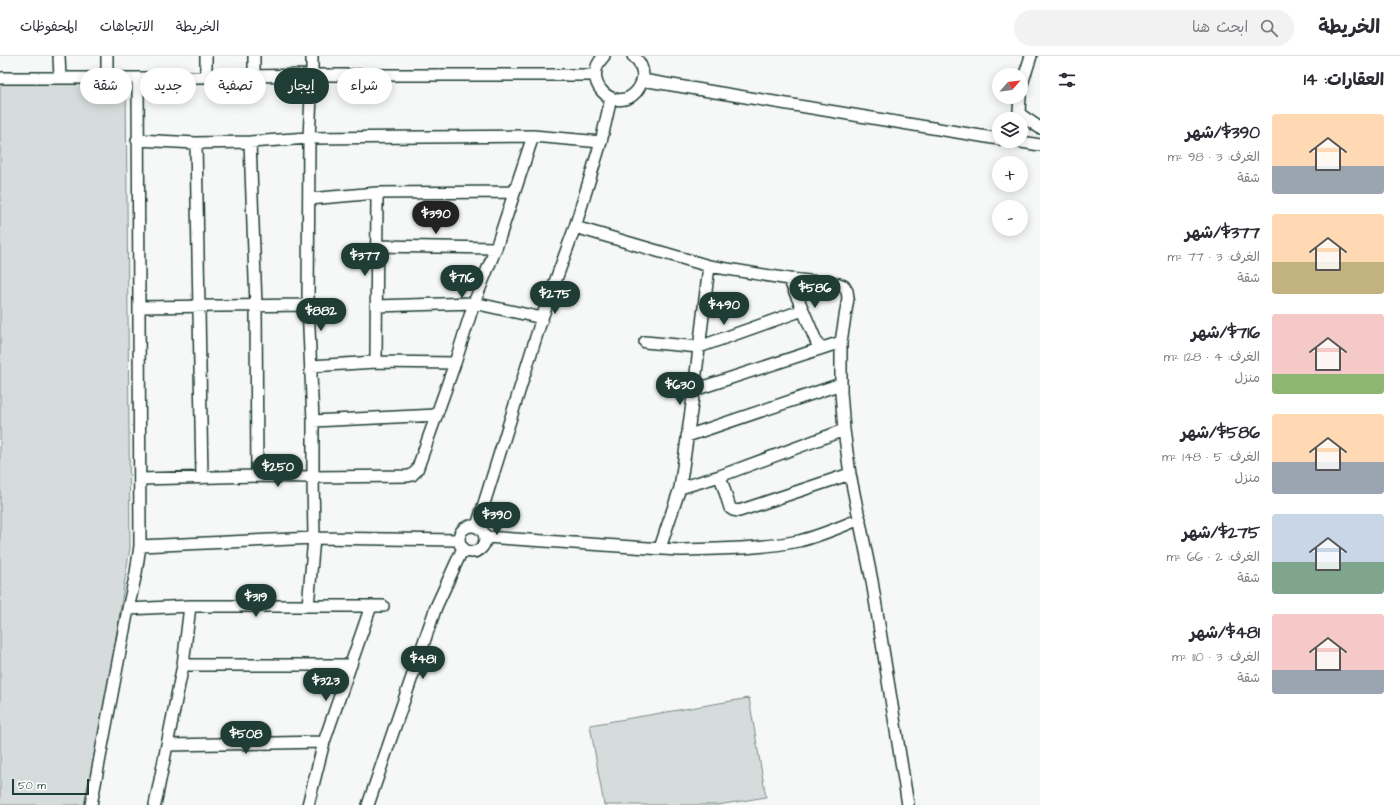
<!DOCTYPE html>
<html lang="ar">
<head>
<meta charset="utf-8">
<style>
  :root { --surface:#fff; --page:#f2f2f3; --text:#2b2b33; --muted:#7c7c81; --line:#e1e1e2; --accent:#1f3d34 }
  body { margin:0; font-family:"Architects Daughter","Playpen Sans Arabic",sans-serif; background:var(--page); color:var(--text); direction:rtl; height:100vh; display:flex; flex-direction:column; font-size:15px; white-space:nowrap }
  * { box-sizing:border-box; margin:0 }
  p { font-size:13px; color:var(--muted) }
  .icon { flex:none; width:22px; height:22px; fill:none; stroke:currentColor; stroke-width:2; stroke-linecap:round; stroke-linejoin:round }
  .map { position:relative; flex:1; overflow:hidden; direction:ltr }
  .drawer { display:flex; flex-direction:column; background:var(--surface); width:360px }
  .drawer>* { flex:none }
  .hud { position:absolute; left:12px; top:12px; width:380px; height:36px; direction:rtl; display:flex; gap:8px }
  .needle { width:26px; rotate:62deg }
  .buttons { position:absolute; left:992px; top:12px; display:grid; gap:8px }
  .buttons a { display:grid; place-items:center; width:36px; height:36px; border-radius:50%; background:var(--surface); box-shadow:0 2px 10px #0003; font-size:20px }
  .scale { position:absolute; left:12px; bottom:10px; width:77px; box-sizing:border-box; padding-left:4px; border:2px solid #1f3d34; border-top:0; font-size:11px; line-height:14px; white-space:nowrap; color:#1f3d34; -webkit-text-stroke:3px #fff; paint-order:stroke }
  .price { position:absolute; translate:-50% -34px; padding:0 9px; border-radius:14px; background:var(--accent); color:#fff; font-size:13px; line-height:26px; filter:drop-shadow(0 1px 2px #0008) }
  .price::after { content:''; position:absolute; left:50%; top:24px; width:12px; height:9px; margin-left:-6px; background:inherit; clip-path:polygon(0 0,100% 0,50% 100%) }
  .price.on { background:#222; color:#fff }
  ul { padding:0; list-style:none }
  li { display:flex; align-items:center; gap:12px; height:100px; padding:0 16px }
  li span { display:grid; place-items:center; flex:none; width:112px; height:80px; border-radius:4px; color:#555 }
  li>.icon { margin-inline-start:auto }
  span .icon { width:48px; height:48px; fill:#fffc; stroke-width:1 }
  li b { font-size:17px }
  h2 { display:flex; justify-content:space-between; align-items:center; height:48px; padding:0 16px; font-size:17px }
  .pill { padding:0 14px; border-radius:18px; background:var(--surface); box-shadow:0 2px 10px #0003; font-size:14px; line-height:36px }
  .pill.on { background:var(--accent); color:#fff }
  header { display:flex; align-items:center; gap:24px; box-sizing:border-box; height:56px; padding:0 20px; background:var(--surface); border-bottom:1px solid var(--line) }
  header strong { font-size:19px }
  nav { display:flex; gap:22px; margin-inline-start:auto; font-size:14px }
  .search { width:280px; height:36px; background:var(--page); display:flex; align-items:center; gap:10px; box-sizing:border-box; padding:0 14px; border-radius:22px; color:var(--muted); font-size:15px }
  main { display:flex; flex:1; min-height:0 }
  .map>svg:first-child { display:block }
  .green { fill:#d6dcdb; stroke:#7a8c88 }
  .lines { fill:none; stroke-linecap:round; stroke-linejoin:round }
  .minor-casing { stroke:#1f3d34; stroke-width:14 }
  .minor { stroke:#fff; stroke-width:11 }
</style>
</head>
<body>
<header>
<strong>الخريطة</strong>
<div class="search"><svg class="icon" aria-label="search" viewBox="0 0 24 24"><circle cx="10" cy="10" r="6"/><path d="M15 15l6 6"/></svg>ابحث هنا</div>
<nav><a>الخريطة</a><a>الاتجاهات</a><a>المحفوظات</a></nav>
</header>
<main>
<section class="drawer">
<h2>العقارات: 14<svg class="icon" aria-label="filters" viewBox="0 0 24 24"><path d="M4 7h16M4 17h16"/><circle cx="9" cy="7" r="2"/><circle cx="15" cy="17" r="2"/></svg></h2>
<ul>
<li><span style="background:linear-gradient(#ffd9b3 65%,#9aa5b1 0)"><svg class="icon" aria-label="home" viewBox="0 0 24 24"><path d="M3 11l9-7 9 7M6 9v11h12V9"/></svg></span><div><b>$390/شهر</b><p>الغرف: 3 · 98 m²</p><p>شقة</p></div></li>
<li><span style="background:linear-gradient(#ffd9b3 60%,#c2b280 0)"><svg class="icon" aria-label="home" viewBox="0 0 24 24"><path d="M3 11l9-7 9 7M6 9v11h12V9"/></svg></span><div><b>$377/شهر</b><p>الغرف: 3 · 77 m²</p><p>شقة</p></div></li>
<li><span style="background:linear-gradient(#f6c9c9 75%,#8fb573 0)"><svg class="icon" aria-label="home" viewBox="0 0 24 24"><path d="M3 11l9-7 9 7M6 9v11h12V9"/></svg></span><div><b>$716/شهر</b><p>الغرف: 4 · 128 m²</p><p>منزل</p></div></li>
<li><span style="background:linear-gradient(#ffd9b3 60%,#9aa5b1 0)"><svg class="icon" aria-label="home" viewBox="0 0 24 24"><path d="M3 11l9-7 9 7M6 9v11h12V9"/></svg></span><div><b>$586/شهر</b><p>الغرف: 5 · 148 m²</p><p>منزل</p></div></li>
<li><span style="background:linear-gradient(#c9d6e8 60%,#7fa58c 0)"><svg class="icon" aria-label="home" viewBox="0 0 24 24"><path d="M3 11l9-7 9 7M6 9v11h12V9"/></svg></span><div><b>$275/شهر</b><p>الغرف: 2 · 66 m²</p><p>شقة</p></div></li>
<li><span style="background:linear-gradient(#f6c9c9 70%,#9aa5b1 0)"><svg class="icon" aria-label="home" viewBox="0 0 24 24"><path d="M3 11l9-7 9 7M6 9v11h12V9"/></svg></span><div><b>$481/شهر</b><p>الغرف: 3 · 110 m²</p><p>شقة</p></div></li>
</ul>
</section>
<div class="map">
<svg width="1040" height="749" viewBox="0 0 1040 749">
  <rect width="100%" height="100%" fill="#f6f7f7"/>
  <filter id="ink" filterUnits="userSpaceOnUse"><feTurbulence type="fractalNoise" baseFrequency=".025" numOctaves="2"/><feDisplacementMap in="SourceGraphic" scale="8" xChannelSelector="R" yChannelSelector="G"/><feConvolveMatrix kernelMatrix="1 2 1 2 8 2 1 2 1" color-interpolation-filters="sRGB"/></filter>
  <g filter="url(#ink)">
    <path class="green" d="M0,28h126l4,463 -40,258h-90z
      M749,642l17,99 -48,8h-114l-14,-80z"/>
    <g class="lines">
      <defs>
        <path id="minor" d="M59,0l1,22
          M107,0v22
          M206,0v21
          M254,0v20
          M604,0c-25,25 11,59 32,36 3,-4 6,-9 7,-14 0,-9 -3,-17 -10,-22
          M0,22h138l174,-3h283
          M642,24l357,59
          M1021,31l10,-31
          M1020,41l-1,14 2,4 19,13
          M137,84l59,3 54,-1 59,-4 224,-2 68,6
          M1015,85l25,4
          M250,86l6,164 1,170
          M196,87l6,335
          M309,143l68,-6 136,-1
          M575,171l134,39 80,13 50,5 5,2 3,5 1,7 -7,44v50l3,38 6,44 22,107 36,224
          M376,190l120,2
          M789,223l14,31 16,38
          M376,250l98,-3 68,15
          M139,251l169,-2
          M645,286l54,5 104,-37
          M376,306l1,-169
          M311,310l65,-4 79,1
          M694,334l147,-48
          M313,365l124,-6
          M687,380l154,-52
          M720,420l10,32 3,2 6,1 111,-37
          M140,423l117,-3 56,1 95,-1 4,-1 5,-5 38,-107 19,-60 22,-55 37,-112
          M680,432l40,-12 124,-46
          M459 483a13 13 0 1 1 26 0a13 13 0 1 1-26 0Z
          M477,470l65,-208 33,-91 26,-85 10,-44
          M485,481l193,13c40,-1 82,-1 121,-9 21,-5 41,-14 61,-22
          M140,490l174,-8 145,2
          M660,492l20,-60 14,-98 15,-124
          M308,550l6,-68 -1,-61v-56l-5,-116 1,-167 3,-63v-19
          M128,553l62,-3h193
          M183,609h168
          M167,689l157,-3
          M91,749l37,-196 8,-36 4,-27 -2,-468
          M155,749l28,-140 7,-59
          M308,749l16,-63 47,-136
          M368,749l68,-198 27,-59"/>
      </defs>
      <use href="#minor" class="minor-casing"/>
      <use href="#minor" class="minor"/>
    </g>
  </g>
</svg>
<div class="buttons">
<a><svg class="needle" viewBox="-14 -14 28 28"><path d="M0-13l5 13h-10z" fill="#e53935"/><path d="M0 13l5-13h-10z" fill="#7c7c81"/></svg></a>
<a><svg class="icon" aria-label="layers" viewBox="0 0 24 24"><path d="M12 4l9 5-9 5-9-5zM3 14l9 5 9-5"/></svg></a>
<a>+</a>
<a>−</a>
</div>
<div class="scale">50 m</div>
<b class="price on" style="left:436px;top:179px">$390</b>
<b class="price" style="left:365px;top:221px">$377</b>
<b class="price" style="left:462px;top:243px">$716</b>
<b class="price" style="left:815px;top:253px">$586</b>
<b class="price" style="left:555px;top:259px">$275</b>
<b class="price" style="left:724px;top:270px">$490</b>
<b class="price" style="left:321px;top:276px">$882</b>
<b class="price" style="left:680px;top:350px">$630</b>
<b class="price" style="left:278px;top:432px">$250</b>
<b class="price" style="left:497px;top:480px">$390</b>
<b class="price" style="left:256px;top:562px">$319</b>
<b class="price" style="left:423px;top:624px">$481</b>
<b class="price" style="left:326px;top:646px">$323</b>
<b class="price" style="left:246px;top:699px">$508</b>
<div class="hud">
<a class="pill">شراء</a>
<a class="pill on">إيجار</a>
<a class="pill">تصفية</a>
<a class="pill">جديد</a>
<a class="pill">شقة</a>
</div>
</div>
</main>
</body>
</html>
